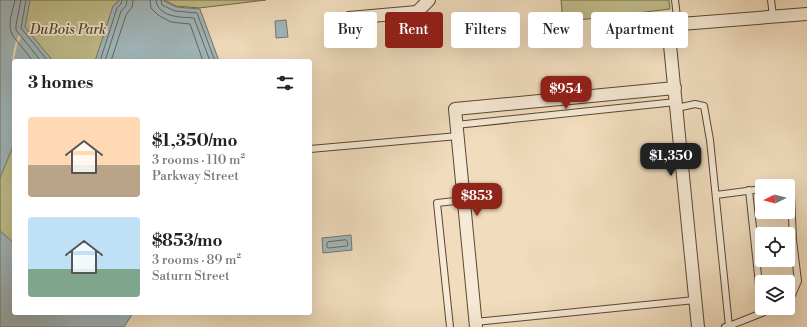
<!DOCTYPE html>
<html lang="en">
<head>
<meta charset="utf-8">
<style>
  :root { --surface:#fff; --page:#f2f2f2; --text:#222; --muted:#767676; --accent:#8f2418 }
  body { margin:0; font-family:"Libre Bodoni",serif; background:var(--page); color:var(--text); height:100vh; display:flex; flex-direction:column; font-size:15px; white-space:nowrap }
  * { box-sizing:border-box; margin:0 }
  p { font-size:13px; color:var(--muted) }
  .icon { flex:none; width:22px; height:22px; fill:none; stroke:currentColor; stroke-width:2; stroke-linecap:round; stroke-linejoin:round }
  .map { position:relative; flex:1; overflow:hidden }
  .panel { position:absolute; left:12px; top:59px; width:300px; height:256px; display:flex; flex-direction:column; background:var(--surface); border-radius:4px; box-shadow:0 4px 16px #0002 }
  .panel>* { flex:none }
  .guide { position:absolute; left:324px; top:12px; width:380px; height:36px; display:flex; gap:8px }
  .needle { width:26px; rotate:264deg }
  .controls { position:absolute; left:755px; top:179px; display:grid; gap:8px }
  .controls a { display:grid; place-items:center; width:40px; height:40px; border-radius:4px; background:var(--surface); box-shadow:0 4px 16px #0002; font-size:20px }
  .price { position:absolute; translate:-50% -34px; padding:0 9px; border-radius:8px; background:var(--accent); color:#fff; font-size:13px; line-height:26px; filter:drop-shadow(0 1px 2px #0008) }
  .price::after { content:''; position:absolute; left:50%; top:24px; width:12px; height:9px; margin-left:-6px; background:inherit; clip-path:polygon(0 0,100% 0,50% 100%) }
  .price.active { background:#222; color:#fff }
  ul { padding:0; list-style:none }
  li { display:flex; align-items:center; gap:12px; height:100px; padding:0 16px }
  li span { display:grid; place-items:center; flex:none; width:112px; height:80px; border-radius:4px; color:#555 }
  li>.icon { margin-inline-start:auto }
  span .icon { width:48px; height:48px; fill:#fffc; stroke-width:1 }
  li b { font-size:17px }
  h2 { display:flex; justify-content:space-between; align-items:center; height:48px; padding:0 16px; font-size:17px }
  .tag { padding:0 14px; border-radius:4px; background:var(--surface); box-shadow:0 4px 16px #0002; font-size:14px; line-height:36px }
  .tag.active { background:var(--accent); color:#fff }
  .map>svg:first-child { display:block }
  .green { fill:#c1bf8c; stroke:#746b48 }
  .water { fill:#a1b8bd; stroke:#707873 }
  .pier { fill:#f1ddbe }
  .lines { fill:none; stroke-linecap:round; stroke-linejoin:round }
  .shore { stroke:#646860; stroke-width:1 }
  .service-casing { stroke:#594832; stroke-width:8 }
  .minor-casing { stroke:#594832; stroke-width:14 }
  .service { stroke:#f6e9d5; stroke-width:6 }
  .minor { stroke:#f6e9d5; stroke-width:12 }
  .labels { text-anchor:middle; dominant-baseline:central; stroke-width:3.5; stroke-linejoin:round; paint-order:stroke }
  .park-label { font-size:14px; font-style:italic; fill:#54492d; stroke:#f6e9d5 }
</style>
</head>
<body>
<div class="map">
<svg width="807" height="327" viewBox="0 0 807 327">
  <rect width="100%" height="100%" fill="#f1ddbe"/>
  <filter id="stains"><feTurbulence type="fractalNoise" baseFrequency=".005" numOctaves="4"/><feColorMatrix values="0 0 0 0 .2 0 0 0 0 .09 0 0 0 0 .02 0 0 0 .5 -.17"/></filter>
  <radialGradient id="worn" r=".72"><stop offset=".6" stop-color="#630" stop-opacity="0"/><stop offset="1" stop-color="#630" stop-opacity=".3"/></radialGradient>
  <path class="green" d="M28,0h94l-7,4 -18,57h-83z
    M164,0h102l-67,8 -23,-2z
    M561,0h108l1,9 -107,13z
    M14,136v108l-14,-11v-58z"/>
  <path class="water" d="M0,0h30l-5,27 28,34h-39v80l-2,8 -12,29z
    M120,0h42l14,7 24,2 19,52h-124l18,-55z
    M286,20l2,17 -12,1 -1,-17z
    M0,231l14,12v70h119l-9,14h-124z
    M351,235l1,15 -29,3 -1,-15z"/>
  <path class="pier" d="M19,35l2,2 -4,8 -3,15 -2,-1 3,-15z"/>
  <g class="lines">
    <path class="shore" d="M15,0c-2,11 -9,25 -2,36l20,25
      M21,0l-5,25v5l25,31
      M26,0l-5,28 27,33
      M150,0l1,8 7,7 13,7 19,2 13,37
      M156,0c0,9 10,15 18,16 7,2 14,1 20,2l16,43
      M161,0l1,5 13,6 22,2 18,48
      M100,61l17,-53 4,-4 1,-4
      M105,61l16,-50 5,-5 1,-6
      M111,61l15,-46 6,-8 1,-7
      M346,240l1,1 1,4 -1,1 -18,2 -2,-1v-4l1,-1z"/>
    <defs>
      <path id="service" d="M675,0l3,25
        M771,0l2,16
        M677,108l18,-4 9,2 6,34 19,186 -4,1
        M456,125l220,-23
        M310,149l148,-13
        M781,186h1
        M749,190l13,123
        M788,192l3,3 2,45 5,41 -6,14 -4,2
        M716,195l46,-6
        M475,322l220,-22
        M729,326l33,-13 8,-5
        M450,327l-13,-124 27,-3"/>
      <path id="minor" d="M349,18l68,-6 12,-12
        M476,327l-21,-218 220,-21
        M698,327l-30,-302 139,-11"/>
    </defs>
    <use href="#service" class="service-casing"/>
    <use href="#minor" class="minor-casing"/>
    <use href="#service" class="service"/>
    <use href="#minor" class="minor"/>
  </g>
  <g class="labels">
    <g class="park-label">
      <text x="68" y="30">DuBois Park</text>
    </g>
  </g>
  <rect width="100%" height="100%" filter="url(#stains)"/>
  <rect width="100%" height="100%" fill="url(#worn)"/>
</svg>
<div class="controls">
<a><svg class="needle" viewBox="-14 -14 28 28"><path d="M0-13l5 13h-10z" fill="#e53935"/><path d="M0 13l5-13h-10z" fill="#767676"/></svg></a>
<a><svg class="icon" aria-label="locate" viewBox="0 0 24 24"><circle cx="12" cy="12" r="6"/><path d="M12 2v4M12 18v4M2 12h4M18 12h4"/></svg></a>
<a><svg class="icon" aria-label="layers" viewBox="0 0 24 24"><path d="M12 4l9 5-9 5-9-5zM3 14l9 5 9-5"/></svg></a>
</div>
<b class="price" style="left:566px;top:110px">$954</b>
<b class="price active" style="left:671px;top:177px">$1,350</b>
<b class="price" style="left:477px;top:217px">$853</b>
<div class="guide">
<a class="tag">Buy</a>
<a class="tag active">Rent</a>
<a class="tag">Filters</a>
<a class="tag">New</a>
<a class="tag">Apartment</a>
</div>
<section class="panel">
<h2>3 homes<svg class="icon" aria-label="filters" viewBox="0 0 24 24"><path d="M4 7h16M4 17h16"/><circle cx="9" cy="7" r="2"/><circle cx="15" cy="17" r="2"/></svg></h2>
<ul>
<li><span style="background:linear-gradient(#ffd9b3 60%,#b9a48a 0)"><svg class="icon" aria-label="home" viewBox="0 0 24 24"><path d="M3 11l9-7 9 7M6 9v11h12V9"/></svg></span><div><b>$1,350/mo</b><p>3 rooms · 110 m²</p><p>Parkway Street</p></div></li>
<li><span style="background:linear-gradient(#bfe0f5 65%,#7fa58c 0)"><svg class="icon" aria-label="home" viewBox="0 0 24 24"><path d="M3 11l9-7 9 7M6 9v11h12V9"/></svg></span><div><b>$853/mo</b><p>3 rooms · 89 m²</p><p>Saturn Street</p></div></li>
</ul>
</section>
</div>
</body>
</html>
